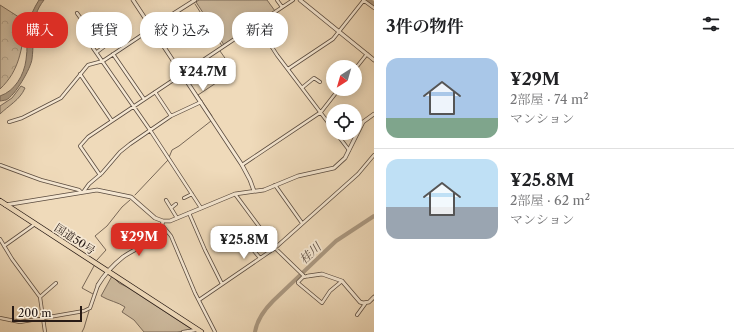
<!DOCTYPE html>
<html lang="ja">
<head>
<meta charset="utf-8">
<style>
  :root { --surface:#fff; --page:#f6f6f6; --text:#202124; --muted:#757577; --line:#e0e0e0; --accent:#d93025 }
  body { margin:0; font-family:"Libre Caslon Text","Noto Serif JP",serif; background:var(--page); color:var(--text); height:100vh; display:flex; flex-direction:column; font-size:15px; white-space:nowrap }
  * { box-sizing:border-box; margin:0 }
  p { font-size:13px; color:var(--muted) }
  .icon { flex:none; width:22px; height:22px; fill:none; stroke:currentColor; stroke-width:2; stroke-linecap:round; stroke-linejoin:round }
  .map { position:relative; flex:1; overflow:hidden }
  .sheet { display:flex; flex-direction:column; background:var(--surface); width:360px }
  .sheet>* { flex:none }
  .hud { position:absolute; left:12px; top:12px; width:302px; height:36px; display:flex; gap:8px }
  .needle { width:26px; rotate:217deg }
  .controls { position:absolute; left:326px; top:60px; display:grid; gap:8px }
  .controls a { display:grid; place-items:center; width:36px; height:36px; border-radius:50%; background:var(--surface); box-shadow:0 2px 10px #0003; font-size:20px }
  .scale { position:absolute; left:12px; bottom:10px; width:70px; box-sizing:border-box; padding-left:4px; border:2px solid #281b16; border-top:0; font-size:11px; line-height:14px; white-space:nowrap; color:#281b16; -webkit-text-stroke:3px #f5e7d2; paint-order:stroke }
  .price { position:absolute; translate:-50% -34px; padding:0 9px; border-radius:8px; background:#fff; color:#222; font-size:13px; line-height:26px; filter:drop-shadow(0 1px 2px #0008) }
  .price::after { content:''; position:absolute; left:50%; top:24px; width:12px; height:9px; margin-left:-6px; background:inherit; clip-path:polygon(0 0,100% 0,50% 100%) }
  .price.selected { background:var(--accent); color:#fff }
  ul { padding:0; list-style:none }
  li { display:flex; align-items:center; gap:12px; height:100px; padding:0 12px }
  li+li { border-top:1px solid var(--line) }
  li span { display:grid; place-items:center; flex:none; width:112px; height:80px; border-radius:12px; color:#555 }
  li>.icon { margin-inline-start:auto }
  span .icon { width:48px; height:48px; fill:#fffc; stroke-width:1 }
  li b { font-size:17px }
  h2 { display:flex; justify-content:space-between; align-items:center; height:48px; padding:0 12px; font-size:17px }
  .pill { padding:0 14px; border-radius:16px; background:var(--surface); box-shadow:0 2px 10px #0003; font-size:14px; line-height:36px }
  .pill.selected { background:var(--accent); color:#fff }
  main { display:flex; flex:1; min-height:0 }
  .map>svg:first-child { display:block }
  .park { fill:url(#park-crowns); stroke:#7a6a5a }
  .pitch { fill:#cdba9e; stroke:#7a6a5a }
  .water { fill:#ab9982; stroke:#776757 }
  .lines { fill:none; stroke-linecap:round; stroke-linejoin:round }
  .stream { stroke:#776757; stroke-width:1 }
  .river { stroke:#ab9982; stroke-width:4 }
  .minor-casing { stroke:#5a4b3f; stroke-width:4 }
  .tertiary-casing { stroke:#5a4b3f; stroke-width:4.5 }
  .trunk-casing { stroke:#281b16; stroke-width:6 }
  .minor { stroke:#f5e7d2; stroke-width:2.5 }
  .tertiary { stroke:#f5e7d2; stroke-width:3 }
  .trunk { stroke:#efdaba; stroke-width:4.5 }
  .labels { text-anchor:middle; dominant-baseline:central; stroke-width:3.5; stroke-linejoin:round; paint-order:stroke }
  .street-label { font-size:11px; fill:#281b16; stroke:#f5e7d2 }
  .water-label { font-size:12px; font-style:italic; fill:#5c4d41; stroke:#f5e7d2 }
</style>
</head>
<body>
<main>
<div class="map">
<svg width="374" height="332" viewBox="0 0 374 332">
  <defs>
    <pattern id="park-crowns" width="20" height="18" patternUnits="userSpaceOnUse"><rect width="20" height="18" fill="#cdba9e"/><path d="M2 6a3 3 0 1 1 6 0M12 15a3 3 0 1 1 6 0" fill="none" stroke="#b09f87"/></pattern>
  </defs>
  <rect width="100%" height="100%" fill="#efdaba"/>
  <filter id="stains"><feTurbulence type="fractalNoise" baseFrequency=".005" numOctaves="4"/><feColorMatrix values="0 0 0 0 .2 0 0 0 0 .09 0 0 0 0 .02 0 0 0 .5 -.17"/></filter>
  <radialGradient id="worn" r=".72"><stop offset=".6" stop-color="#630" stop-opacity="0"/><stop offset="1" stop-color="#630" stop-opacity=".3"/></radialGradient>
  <path class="park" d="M0,5l25,16 1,3c-5,26 -6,46 -26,65z
    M21,86l4,2c-5,12 -17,18 -25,26v-8l12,-8z"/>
  <path class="pitch" d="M199,0h68l8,11 -51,34 -28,-43z
    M112,276l7,7 8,4 66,43 -16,2h-33l-10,-12 -12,-8 3,-5c-7,-5 -16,-6 -24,-11z"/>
  <path class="water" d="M39,0h5c-15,19 -9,36 -12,59 -1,9 -17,37 -26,41 -1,0 -5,1 -6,1v-5c15,-5 24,-21 26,-36 2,-11 0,-23 2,-34 2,-10 6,-18 11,-26z"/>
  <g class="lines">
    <path class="stream" d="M195,4l27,42
      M212,116l-14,-21 36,-24 -14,-20
      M135,195l33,-35 4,-10 7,-4 32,-25
      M97,260l9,-10 -11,-14 12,-10 15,-19 8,-7
      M93,294l-11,-6 12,-22
      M82,332l2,-4 5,-17"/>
    <path class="river" d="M369,0l5,4
      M255,332c2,-13 9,-22 18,-31l63,-60 38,-25"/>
    <defs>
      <path id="minor" d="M277,0l5,7
        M363,0l11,8
        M77,13l12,17 1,9 3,9 57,82 51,78
        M257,24l20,31 56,74
        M97,52l8,-6 8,-12
        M113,54l31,45
        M288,69l45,-30 31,-39
        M355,69l12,-15
        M80,74l32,47
        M303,87l11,-9 6,4
        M155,92l16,24
        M9,122l13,-4 39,-20 27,-33 15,-4 48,-32
        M336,133l13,17
        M0,165l41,15 38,10 2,2
        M242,165l79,-53 18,-23
        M100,175l-20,-29 8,-9 205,-137
        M275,185l27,38
        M84,191l5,-7 13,-11 18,-21 10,-8 41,-28 30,-14
        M235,194l40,54 28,27 1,2 4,-1
        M184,198l8,-4
        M166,200l11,18
        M171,208l5,-4
        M189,213l16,37 17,34
        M162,225l9,11 24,57 20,39
        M0,239l12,20 28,38 5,35
        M249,245l11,13
        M4,246l31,-22
        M304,276l-6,6v1l24,20 8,-12 12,-10
        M40,297l16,-14
        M199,300l76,-52 83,-74 16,-19
        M357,315l8,-11
        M0,318l20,4 64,-11 6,-3 8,-23
        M183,332l13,-2"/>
      <path id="tertiary" d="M133,0l109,165 8,15 4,11
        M300,0l74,60
        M151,28l44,-28
        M5,205l92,-15 34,7 24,21 8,3h7l65,-27 29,-4 34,-14 36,-8 11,-10 18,-36 11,-8
        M308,276l14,-2 20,7 18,21 3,1 6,-1 5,-5
        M98,285c6,-10 15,-20 25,-28 15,-11 35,-14 40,-36"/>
      <path id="trunk" d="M0,201l201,131"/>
    </defs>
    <use href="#minor" class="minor-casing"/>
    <use href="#tertiary" class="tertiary-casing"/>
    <use href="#trunk" class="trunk-casing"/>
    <use href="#minor" class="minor"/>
    <use href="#tertiary" class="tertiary"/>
    <use href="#trunk" class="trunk"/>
  </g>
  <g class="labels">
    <g class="street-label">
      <text transform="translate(75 239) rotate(33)">国道50号</text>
    </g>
    <g class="water-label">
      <text transform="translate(310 253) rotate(-43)">桂川</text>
    </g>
  </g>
  <rect width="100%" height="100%" filter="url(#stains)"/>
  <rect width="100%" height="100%" fill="url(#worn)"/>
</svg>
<div class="controls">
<a><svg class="needle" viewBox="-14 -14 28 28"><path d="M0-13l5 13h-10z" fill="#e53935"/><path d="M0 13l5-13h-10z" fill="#757577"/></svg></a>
<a><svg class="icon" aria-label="locate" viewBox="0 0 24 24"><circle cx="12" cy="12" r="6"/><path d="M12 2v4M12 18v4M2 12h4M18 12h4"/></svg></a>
</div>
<div class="scale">200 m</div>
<b class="price" style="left:203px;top:92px">¥24.7M</b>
<b class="price selected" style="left:139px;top:257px">¥29M</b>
<b class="price" style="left:244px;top:260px">¥25.8M</b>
<div class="hud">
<a class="pill selected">購入</a>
<a class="pill">賃貸</a>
<a class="pill">絞り込み</a>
<a class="pill">新着</a>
</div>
</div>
<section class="sheet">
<h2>3件の物件<svg class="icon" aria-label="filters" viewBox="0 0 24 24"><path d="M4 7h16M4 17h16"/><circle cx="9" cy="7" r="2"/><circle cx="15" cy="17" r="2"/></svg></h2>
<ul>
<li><span style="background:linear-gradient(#a9c7e8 75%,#7fa58c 0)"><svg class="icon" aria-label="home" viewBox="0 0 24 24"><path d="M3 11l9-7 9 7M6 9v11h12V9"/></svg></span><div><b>¥29M</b><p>2部屋 · 74 m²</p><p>マンション</p></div></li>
<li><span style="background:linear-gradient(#bfe0f5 60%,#9aa5b1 0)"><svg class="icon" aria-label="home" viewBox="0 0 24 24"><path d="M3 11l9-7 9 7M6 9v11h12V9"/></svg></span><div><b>¥25.8M</b><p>2部屋 · 62 m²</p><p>マンション</p></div></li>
</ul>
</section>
</main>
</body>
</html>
